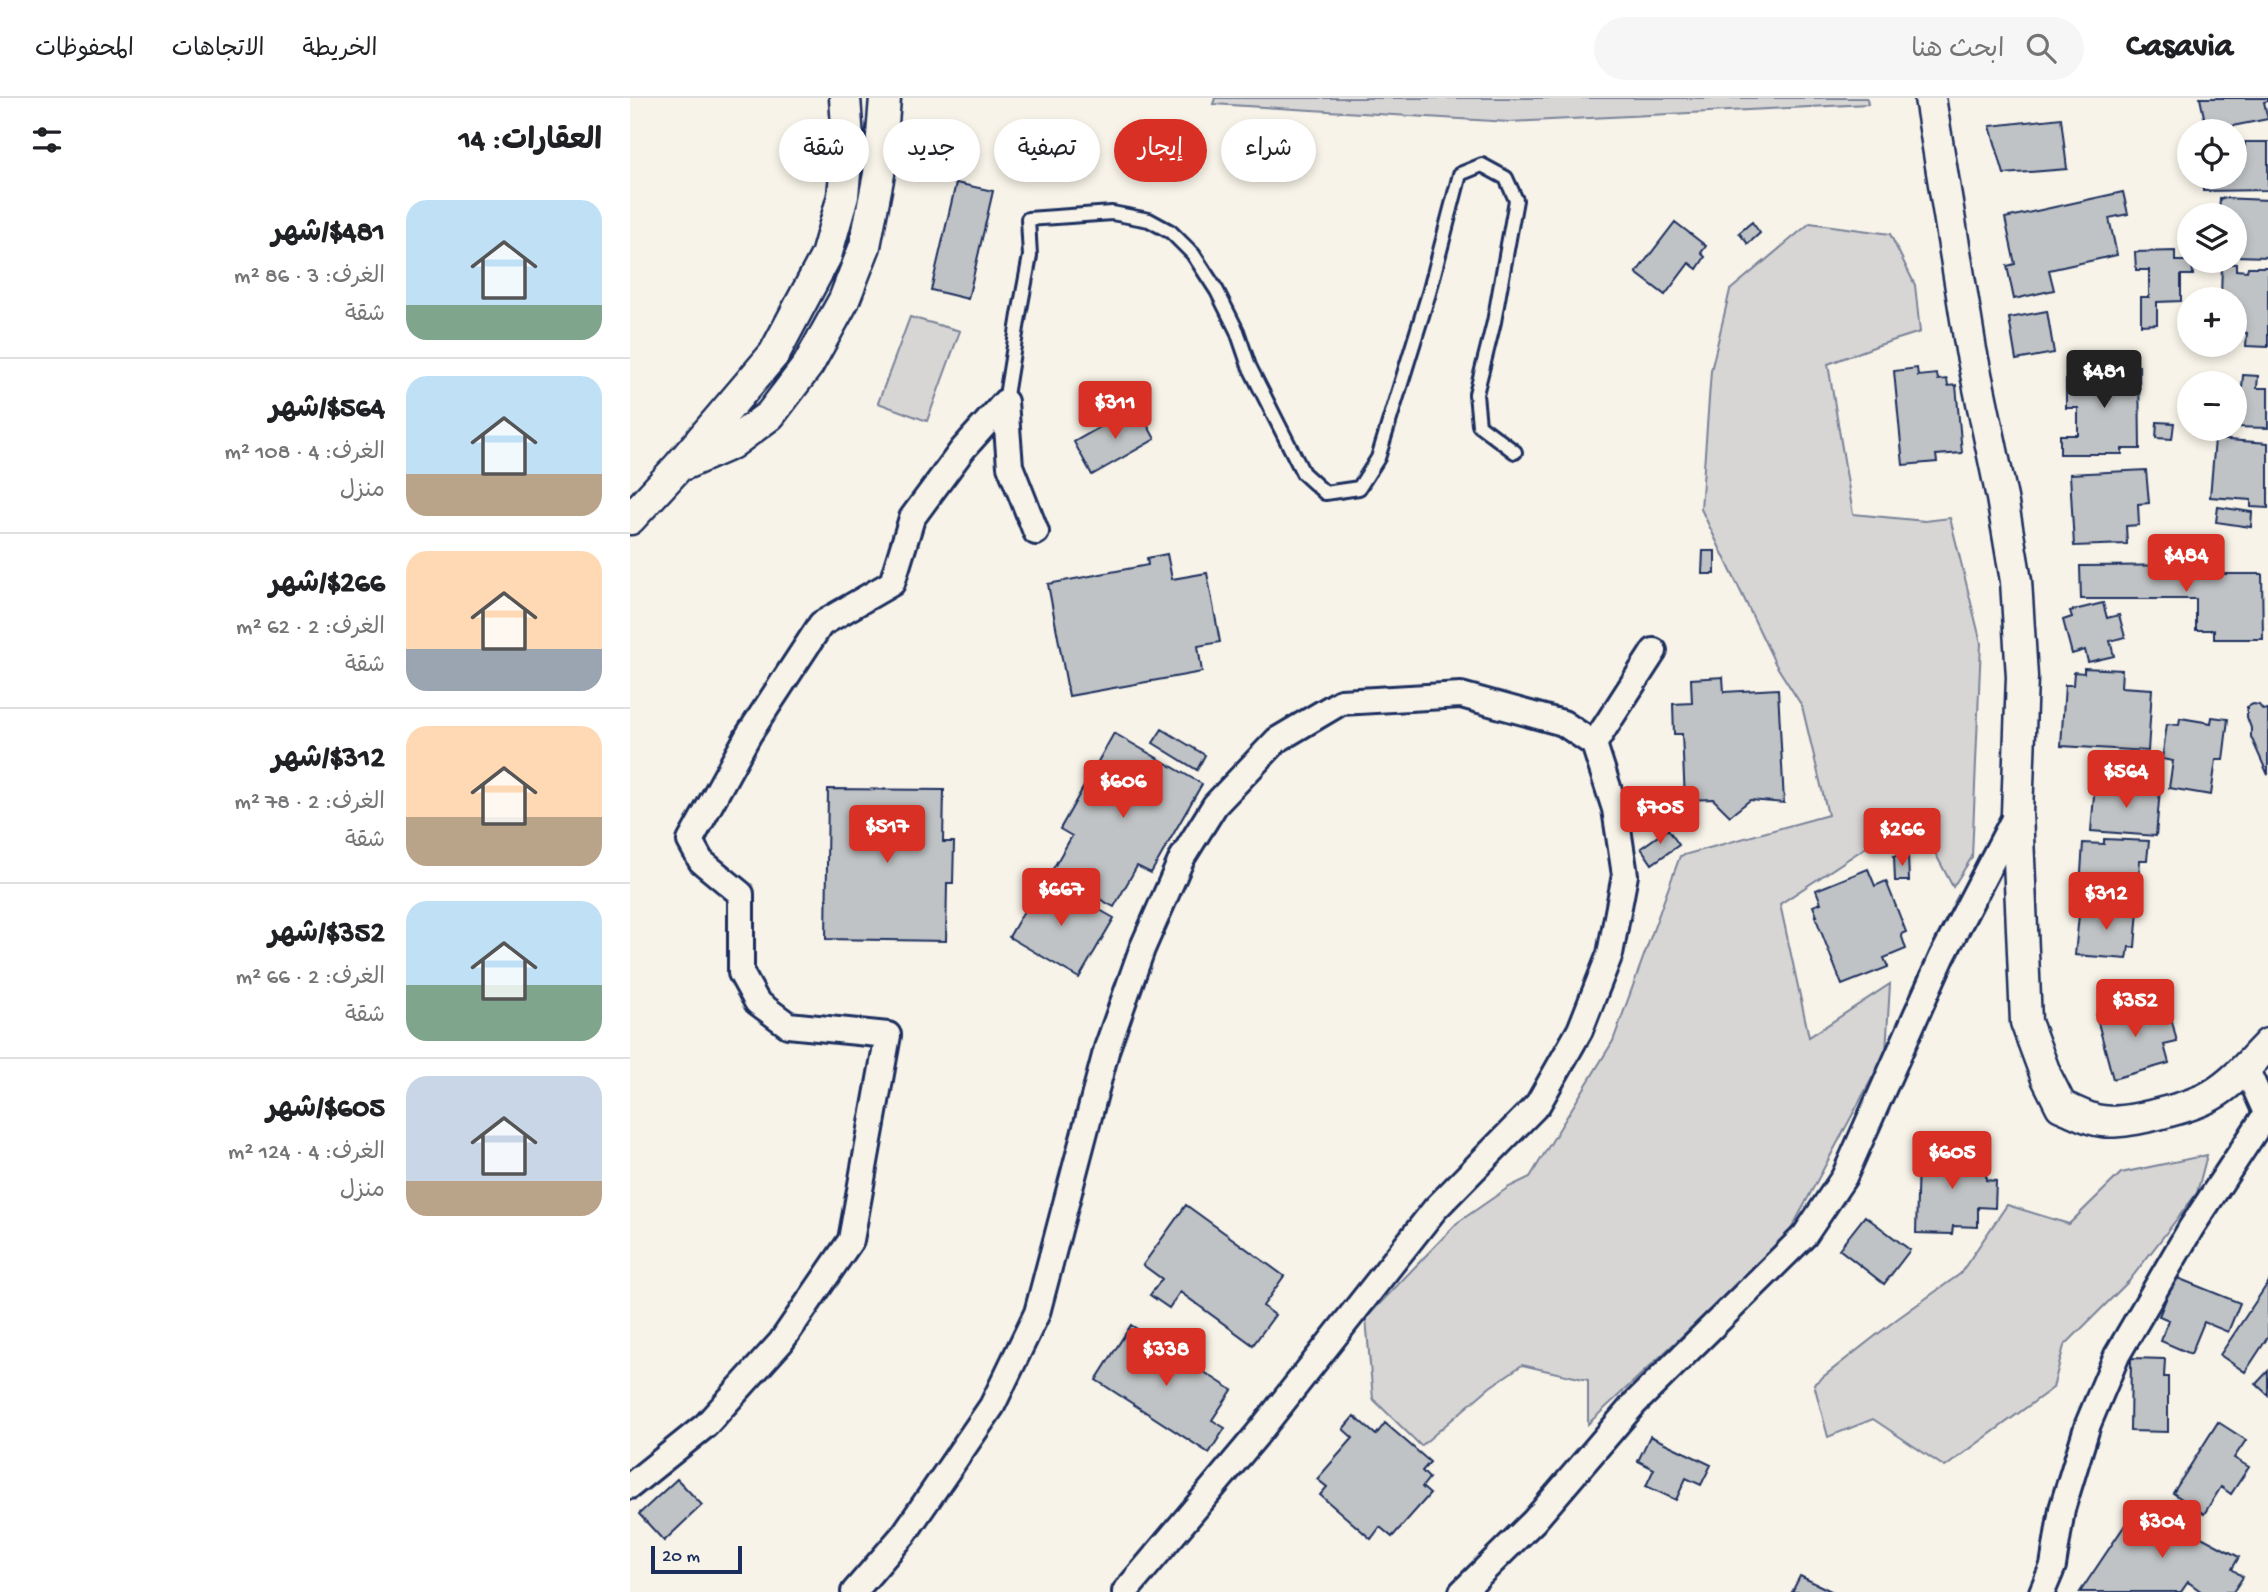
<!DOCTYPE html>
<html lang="ar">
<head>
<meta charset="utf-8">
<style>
  :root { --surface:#fff; --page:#f6f6f6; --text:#202124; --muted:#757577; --line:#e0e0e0; --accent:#d93025 }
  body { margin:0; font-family:"Gochi Hand","Playpen Sans Arabic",sans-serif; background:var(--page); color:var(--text); direction:rtl; height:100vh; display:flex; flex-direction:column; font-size:26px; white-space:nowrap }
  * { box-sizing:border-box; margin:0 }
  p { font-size:23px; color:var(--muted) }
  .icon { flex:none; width:38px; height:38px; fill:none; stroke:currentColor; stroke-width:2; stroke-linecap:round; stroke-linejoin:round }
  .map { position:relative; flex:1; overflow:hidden; direction:ltr }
  .sheet { display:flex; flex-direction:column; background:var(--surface); width:630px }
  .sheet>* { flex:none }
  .guide { position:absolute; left:21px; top:21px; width:665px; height:63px; direction:rtl; display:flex; gap:14px }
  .fabs { position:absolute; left:1547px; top:21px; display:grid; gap:14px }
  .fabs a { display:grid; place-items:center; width:70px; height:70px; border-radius:50%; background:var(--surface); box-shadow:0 4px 10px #0003; font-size:35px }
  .scale { position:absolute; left:21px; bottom:18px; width:91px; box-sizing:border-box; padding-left:7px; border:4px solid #1b2f5e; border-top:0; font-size:19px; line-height:24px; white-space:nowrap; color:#1b2f5e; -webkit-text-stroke:5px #f7f3e8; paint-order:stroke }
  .price { position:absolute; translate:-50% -60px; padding:0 16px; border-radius:7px; background:var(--accent); color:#fff; font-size:23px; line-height:46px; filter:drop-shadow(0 2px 4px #0008) }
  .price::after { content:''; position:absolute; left:50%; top:42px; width:21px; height:16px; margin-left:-10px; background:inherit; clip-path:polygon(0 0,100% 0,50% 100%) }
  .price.on { background:#222; color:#fff }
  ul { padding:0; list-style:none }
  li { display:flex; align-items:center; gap:21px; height:175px; padding:0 28px }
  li+li { border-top:2px solid var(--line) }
  li span { display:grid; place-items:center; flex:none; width:196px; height:140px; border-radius:21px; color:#555 }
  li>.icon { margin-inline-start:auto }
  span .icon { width:84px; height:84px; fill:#fffc; stroke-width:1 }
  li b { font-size:30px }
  h2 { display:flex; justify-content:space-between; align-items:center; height:84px; padding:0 28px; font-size:30px }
  .chip { padding:0 24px; border-radius:32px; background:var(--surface); box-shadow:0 4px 10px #0003; font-size:24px; line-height:63px }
  .chip.on { background:var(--accent); color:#fff }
  header { display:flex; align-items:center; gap:42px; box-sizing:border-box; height:98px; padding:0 35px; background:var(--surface); border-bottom:2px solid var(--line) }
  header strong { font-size:33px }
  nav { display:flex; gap:38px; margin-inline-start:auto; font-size:24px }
  .search { width:490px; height:63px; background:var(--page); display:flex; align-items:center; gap:18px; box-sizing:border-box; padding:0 24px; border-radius:38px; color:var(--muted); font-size:26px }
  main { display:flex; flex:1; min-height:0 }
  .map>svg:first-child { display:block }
  .green { fill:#d7d6d4; stroke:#798299; stroke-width:2 }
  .building { fill:#c0c3c5; stroke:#1b2f5e; stroke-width:2 }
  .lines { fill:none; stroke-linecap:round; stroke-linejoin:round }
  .service-casing { stroke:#1b2f5e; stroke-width:18 }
  .minor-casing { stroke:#1b2f5e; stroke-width:30 }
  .tertiary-casing { stroke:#1b2f5e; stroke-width:35 }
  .service { stroke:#f7f3e8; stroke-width:12 }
  .minor { stroke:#f7f3e8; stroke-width:24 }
  .tertiary { stroke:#f7f3e8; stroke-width:30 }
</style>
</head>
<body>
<header>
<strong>Casavia</strong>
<div class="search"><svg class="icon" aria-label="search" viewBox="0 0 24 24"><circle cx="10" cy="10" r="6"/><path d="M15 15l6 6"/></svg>ابحث هنا</div>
<nav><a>الخريطة</a><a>الاتجاهات</a><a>المحفوظات</a></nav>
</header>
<main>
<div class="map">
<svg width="1638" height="1494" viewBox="0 0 1638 1494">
  <rect width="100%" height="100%" fill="#f7f3e8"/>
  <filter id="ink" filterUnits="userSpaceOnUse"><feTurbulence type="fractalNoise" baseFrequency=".0143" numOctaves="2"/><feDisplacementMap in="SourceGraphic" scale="14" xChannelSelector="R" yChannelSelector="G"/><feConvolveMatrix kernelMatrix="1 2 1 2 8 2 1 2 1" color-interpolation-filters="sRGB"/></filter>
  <g filter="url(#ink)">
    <path class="green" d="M585,0h652l1,6 -359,18 -296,-18z
      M1180,125l80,11 25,51 5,47 -41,13 -51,19 25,150 72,7 25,-3 31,125 -9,214 -19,30 -38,-72 -135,89 29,133 81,-53 -4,68 -100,187 -198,185v-44l-66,-15 -32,22 -69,59 -48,-47 -7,-81 91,-95 52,-36 21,-10 83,-136 67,-185 148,-41 -26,-109 -26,-41 -75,-156 10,-138 19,-81z
      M280,219l50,14 -33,90 -49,-18z
      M1577,1057l-10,38 -68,88 -65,65 -11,42 -108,79 -72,-48 -45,18 -14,-53 83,-65 63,-45 47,-69 62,19 52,-51z"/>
    <path class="building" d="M1570,0h68v3l-4,1 4,17 -61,12z
      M1431,20l6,51 -63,5 -14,-48z
      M1615,44h23v48l-65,1v-14h32v-25h10z
      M326,85l37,8 -25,108 -37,-9z
      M1493,94l5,22 -19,4 8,37 -68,15 5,20 -40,9 -7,-33 8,-2 -10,-46z
      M1590,100l48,2v57l-33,-1v-41h-25v-2h9z
      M1045,124l31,24 -5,7 4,4 -8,12 -8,-6 -24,32 -29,-22z
      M1122,124l8,11 -12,11 -9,-11z
      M1545,153v10h17l1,14h-12v26l-24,1v22l-16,1v-28h8v-27h-13l-1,-18z
      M1592,165l14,1v6l11,1 1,-4h20v80l-22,-1 1,-13 -12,-1v-33h-14z
      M1417,213l7,42 -38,7 -7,-42z
      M1454,260h24v9l31,-1 1,83h-18v5h-62v-19h18v-27h-12v-28l19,1z
      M1287,270l1,8 19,-2 1,6 9,-1 1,7 8,-1 6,68 -26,2 1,7 -34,3 -9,-94z
      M1613,277l15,1 -1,12h11v40l-33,-1v-40l7,1z
      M507,308l18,33 -63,36 -18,-33z
      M1527,324l17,1 -2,16 -16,-1z
      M1585,341l53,4v65l-17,-1v-7l-41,-3z
      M1516,372l3,33 -11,1 1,21 -13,1 1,18 -53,2 -4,-72z
      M1588,409l34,5 -1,15 -35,-5z
      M1073,453h12v23h-13z
      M537,456l5,25 35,-6 13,69 -22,4 4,26 -133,24 -21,-112 100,-19 -1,-7z
      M1583,467v9h49l1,65h-49v-9h-18v-31h-115l-1,-33z
      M1473,505l4,15 12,-3 6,22 -15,4 4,15 -26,6 -3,-12 -13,4 -9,-34 9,-3 -2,-6z
      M1454,570l38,2 -1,17 31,2 -4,62 -87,-5 4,-61h8l1,-13 10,1z
      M1093,579l1,15 54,-3 6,114 -34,-3 -20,16 -17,-17 -28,1 -3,-66h-8l-1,-30 19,-1 -1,-24z
      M1623,606l6,1 4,5 5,-1v66l-17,-38v-9l-4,-11v-10z
      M1582,619l16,2 -5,41h-7l-5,35 -42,-7 4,-27 -11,-2 5,-35 12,1 1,-7 31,5z
      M532,631l43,26 -8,15 -44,-27z
      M484,635l88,51 -51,89 -14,-7 -23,41 -63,-35 21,-36 -12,-7z
      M1465,686l65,5 -4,47 -65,-5z
      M198,691l116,1 -1,52h11l-1,41h-6l-1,58 -120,-2z
      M1038,731l11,16 -27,19 -11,-16z
      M1474,741l45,2 -2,19h-7l-2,30 -58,-3 3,-44 21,1z
      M1278,757l1,26h-14l-1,-25z
      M1238,771l7,17 11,-5 20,51 -5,2 5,15 -22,9 4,9 -46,18 -27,-69h2l-4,-10 8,-3 -5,-13z
      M413,780l71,40 -35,60 -70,-41z
      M1450,807l58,5 -3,37h-6l-2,12 -52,-4z
      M1521,903l5,20 15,-4 6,25 -13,3 5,18 -56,16 -17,-64z
      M1303,1053l54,2 -1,27 10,1 -1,27 -17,-1v20l-25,-1 -1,8 -36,-1 2,-74 15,1z
      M556,1107l98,71 -21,30 12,9 -22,30 -73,-53 -11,16 -19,-13 12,-16 -19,-14z
      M1235,1118l45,34 -26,34 -45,-35z
      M1545,1179l65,26 -12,29 -24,-10 -13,32 -30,-13 8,-21 -10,-4z
      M1638,1185v54l-23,35 -25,-17z
      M501,1227l101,65 -20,30 13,8 -16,25 -113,-73z
      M1501,1260l34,1 -1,18h4v55l-38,-1z
      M1638,1273v24l-12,-11z
      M724,1318l22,19 9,-12 45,39 -8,9 7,7 -7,9 8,7 -38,43 -12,-10 -9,12 -51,-44 7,-8 -10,-8 36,-41 -10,-9z
      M1588,1324l28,18 -12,18 15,9 -18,27 -10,-7 -17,27 -31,-21z
      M1020,1338l61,29 -10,20 -15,-7 -10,22 -30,-14 8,-17 -16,-8z
      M47,1381l25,26 -38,36 -25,-27z
      M1509,1406l100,53 -7,12 11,8 -10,15h-31l-14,-10 -7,10h-101z
      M1170,1478l33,16h-41z"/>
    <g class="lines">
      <defs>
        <path id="service" d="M375,304l14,-87 11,-59 -2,-37 84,-6 37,7 22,12 22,22 24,37 20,40 12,35 54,107 22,20 34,-5 19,-30 51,-165 31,-119 22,-9 24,13 10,22 -22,122 -18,72 3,31 36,27"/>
        <path id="minor" d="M375,304l5,64 26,66
          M964,646l60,-93
          M1616,970l22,49
          M0,1388l76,-61 75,-83 70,-102 37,-205 -100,-10 -31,-23 -16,-29v-79l-40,-33 -11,-20 59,-107 72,-110 71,-41 20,-65 51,-69 42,-47
          M224,1494l50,-58 88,-128 45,-93 70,-265 35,-99 40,-91 33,-53 62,-65 64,-38 120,-7 102,28 31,21 21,65 10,66 -15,79 -30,76 -42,74 -103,105 -179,227 -131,156
          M832,1494l72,-71 101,-118 170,-168 39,-58 98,-220 75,-144
          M1412,1494l11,-26 9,-57 26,-85 29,-69 74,-127 75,-114"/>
        <path id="tertiary" d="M1300,0l41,252 31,148 14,83 6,96 -5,136 9,209 20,54 15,30c13,5 28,14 41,15 23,4 90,-14 110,-26 21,-12 39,-33 56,-51
          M55,366l46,-20 39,-29 38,-50 36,-65 21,-54 14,-72 6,-76
          M0,421l48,-52 96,-113 52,-98 17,-60 5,-56 -3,-42"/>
      </defs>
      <use href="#service" class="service-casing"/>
      <use href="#minor" class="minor-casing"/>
      <use href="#tertiary" class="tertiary-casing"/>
      <use href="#service" class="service"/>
      <use href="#minor" class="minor"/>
      <use href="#tertiary" class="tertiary"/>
    </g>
  </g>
</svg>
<div class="fabs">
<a><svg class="icon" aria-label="locate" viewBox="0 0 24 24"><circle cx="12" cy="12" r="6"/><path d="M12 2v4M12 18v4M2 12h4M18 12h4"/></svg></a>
<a><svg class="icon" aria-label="layers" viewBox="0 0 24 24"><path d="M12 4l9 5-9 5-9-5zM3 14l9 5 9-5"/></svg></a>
<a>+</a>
<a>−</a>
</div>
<div class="scale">20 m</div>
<b class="price on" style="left:1474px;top:312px">$481</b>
<b class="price" style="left:485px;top:343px">$311</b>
<b class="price" style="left:1556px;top:496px">$484</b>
<b class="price" style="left:1496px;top:712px">$564</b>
<b class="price" style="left:493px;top:722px">$606</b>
<b class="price" style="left:1030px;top:748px">$705</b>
<b class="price" style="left:257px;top:767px">$517</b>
<b class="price" style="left:1272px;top:770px">$266</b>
<b class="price" style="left:431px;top:830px">$667</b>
<b class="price" style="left:1476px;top:834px">$312</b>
<b class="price" style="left:1505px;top:941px">$352</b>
<b class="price" style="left:1322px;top:1093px">$605</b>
<b class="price" style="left:536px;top:1290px">$338</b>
<b class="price" style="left:1532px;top:1462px">$304</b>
<div class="guide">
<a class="chip">شراء</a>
<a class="chip on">إيجار</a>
<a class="chip">تصفية</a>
<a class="chip">جديد</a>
<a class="chip">شقة</a>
</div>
</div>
<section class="sheet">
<h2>العقارات: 14<svg class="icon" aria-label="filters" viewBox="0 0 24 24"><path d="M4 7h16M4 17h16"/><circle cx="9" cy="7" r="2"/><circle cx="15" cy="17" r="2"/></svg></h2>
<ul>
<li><span style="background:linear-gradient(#bfe0f5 75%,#7fa58c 0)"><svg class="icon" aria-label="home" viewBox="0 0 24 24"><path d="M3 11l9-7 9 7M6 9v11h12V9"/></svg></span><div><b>$481/شهر</b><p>الغرف: 3 · 86 m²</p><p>شقة</p></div></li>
<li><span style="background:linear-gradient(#bfe0f5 70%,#b9a48a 0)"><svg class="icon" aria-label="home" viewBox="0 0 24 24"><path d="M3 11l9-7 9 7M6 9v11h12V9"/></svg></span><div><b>$564/شهر</b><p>الغرف: 4 · 108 m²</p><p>منزل</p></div></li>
<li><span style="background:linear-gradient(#ffd9b3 70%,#9aa5b1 0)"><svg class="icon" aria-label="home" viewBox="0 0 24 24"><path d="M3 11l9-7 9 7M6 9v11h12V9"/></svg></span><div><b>$266/شهر</b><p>الغرف: 2 · 62 m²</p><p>شقة</p></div></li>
<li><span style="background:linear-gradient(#ffd9b3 65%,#b9a48a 0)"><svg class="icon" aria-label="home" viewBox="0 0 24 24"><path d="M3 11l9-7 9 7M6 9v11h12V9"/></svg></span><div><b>$312/شهر</b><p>الغرف: 2 · 78 m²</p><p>شقة</p></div></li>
<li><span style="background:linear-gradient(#bfe0f5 60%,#7fa58c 0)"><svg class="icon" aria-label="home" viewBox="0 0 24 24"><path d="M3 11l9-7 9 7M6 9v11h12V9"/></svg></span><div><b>$352/شهر</b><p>الغرف: 2 · 66 m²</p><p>شقة</p></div></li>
<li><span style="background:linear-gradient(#c9d6e8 75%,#b9a48a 0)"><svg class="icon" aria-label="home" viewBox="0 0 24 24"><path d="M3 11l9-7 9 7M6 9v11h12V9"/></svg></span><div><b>$605/شهر</b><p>الغرف: 4 · 124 m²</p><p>منزل</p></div></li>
</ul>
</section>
</main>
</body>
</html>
